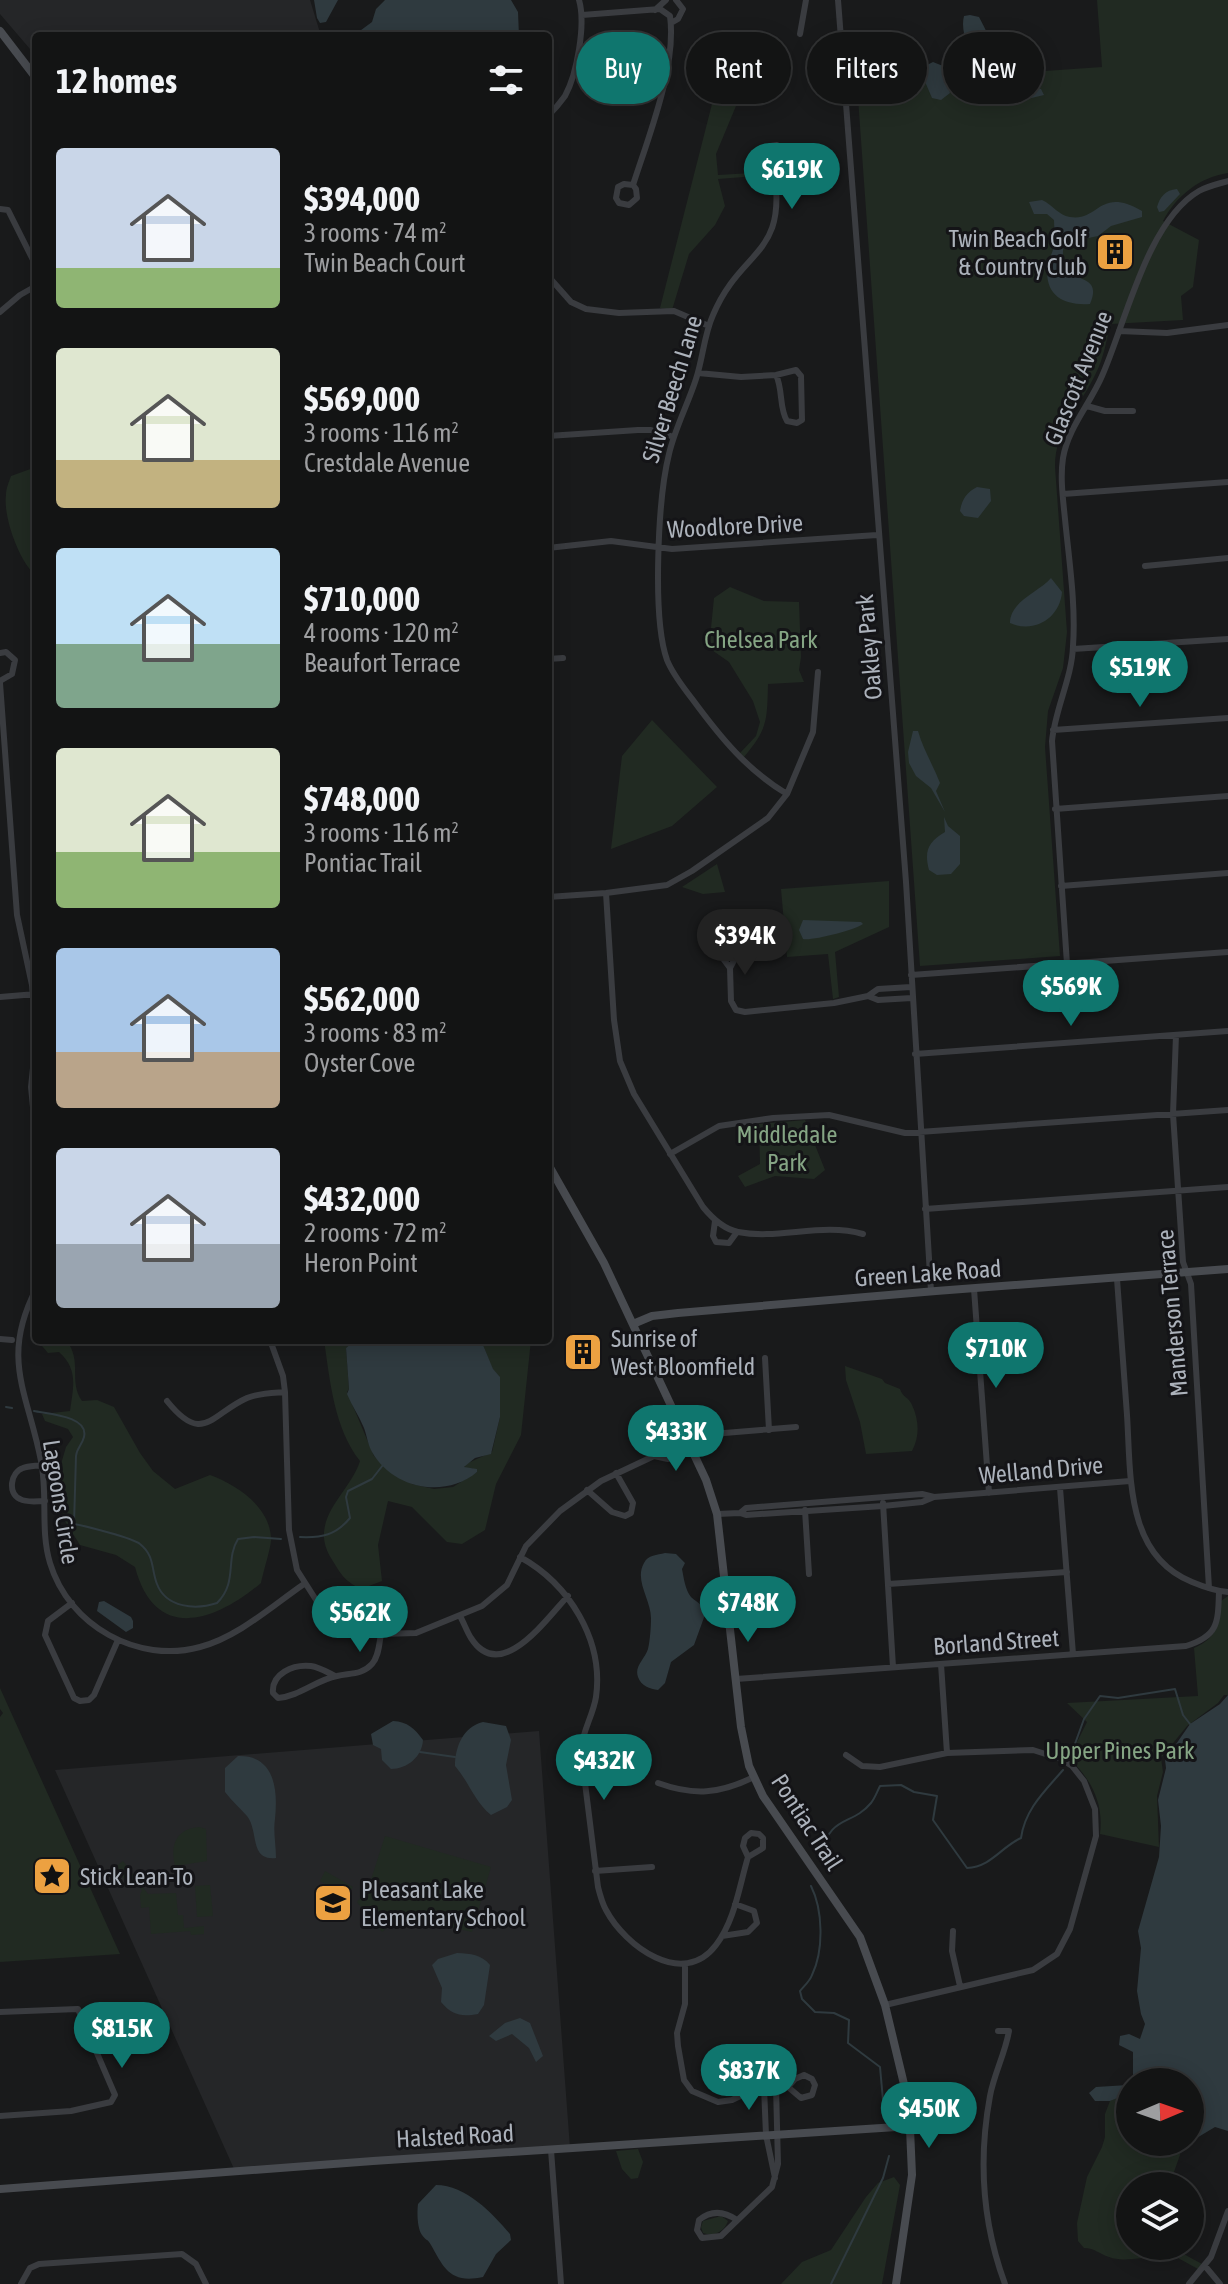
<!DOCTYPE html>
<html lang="en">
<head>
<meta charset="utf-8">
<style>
  :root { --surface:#131414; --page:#202122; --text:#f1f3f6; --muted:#9d9ea0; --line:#323334; --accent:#0f766e }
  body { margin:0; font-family:"Asap Condensed",sans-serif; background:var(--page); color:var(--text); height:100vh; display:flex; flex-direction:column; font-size:30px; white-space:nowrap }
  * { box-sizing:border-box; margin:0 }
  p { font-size:26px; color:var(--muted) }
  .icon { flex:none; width:44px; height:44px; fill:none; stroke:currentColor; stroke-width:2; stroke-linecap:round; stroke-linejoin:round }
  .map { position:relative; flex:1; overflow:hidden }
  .sheet { position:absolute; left:32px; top:32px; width:520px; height:1312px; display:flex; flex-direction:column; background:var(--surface); border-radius:8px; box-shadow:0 4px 20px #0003,0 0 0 2px var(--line) }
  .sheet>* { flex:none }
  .hud { position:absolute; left:576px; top:32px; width:532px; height:72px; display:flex; gap:16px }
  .needle { width:52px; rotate:88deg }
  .buttons { position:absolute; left:1116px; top:2068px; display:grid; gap:16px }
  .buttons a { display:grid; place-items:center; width:88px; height:88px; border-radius:50%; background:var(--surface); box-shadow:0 4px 20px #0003,0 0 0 2px var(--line); font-size:40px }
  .price { position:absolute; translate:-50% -68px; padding:0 18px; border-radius:28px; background:var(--accent); color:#fff; font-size:26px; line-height:52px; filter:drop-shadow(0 2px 4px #0008) }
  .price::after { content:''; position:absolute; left:50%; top:48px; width:24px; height:18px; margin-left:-12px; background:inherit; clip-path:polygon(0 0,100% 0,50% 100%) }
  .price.on { background:#222; color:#fff }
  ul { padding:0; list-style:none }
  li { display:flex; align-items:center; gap:24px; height:200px; padding:0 24px }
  li span { display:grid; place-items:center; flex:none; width:224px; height:160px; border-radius:8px; color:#555 }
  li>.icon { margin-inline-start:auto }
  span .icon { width:96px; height:96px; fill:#fffc; stroke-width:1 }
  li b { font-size:34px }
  h2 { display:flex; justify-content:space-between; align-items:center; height:96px; padding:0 24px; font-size:34px }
  .chip { padding:0 28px; border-radius:36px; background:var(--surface); box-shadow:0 4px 20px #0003,0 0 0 2px var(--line); font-size:28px; line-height:72px }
  .chip.on { background:var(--accent); color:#fff }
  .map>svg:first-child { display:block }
  .built { fill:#252628 }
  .green { fill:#212a22 }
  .water { fill:#2f3a3f }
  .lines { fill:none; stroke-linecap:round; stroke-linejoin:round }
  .stream { stroke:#2f3a3f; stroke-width:2 }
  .street { stroke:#3a3c40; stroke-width:6 }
  .secondary { stroke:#484b50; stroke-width:8 }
  .labels { text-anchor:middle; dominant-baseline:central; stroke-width:6; stroke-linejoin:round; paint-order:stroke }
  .poi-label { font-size:24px; fill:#acb2bb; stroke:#141417; text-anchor:start }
  .street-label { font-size:24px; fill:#acb2bb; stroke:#141417 }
  .park-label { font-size:24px; fill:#85a584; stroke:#141417 }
</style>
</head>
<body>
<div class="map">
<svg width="1228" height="2284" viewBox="0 0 1228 2284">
  <rect width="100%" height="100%" fill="#191a1b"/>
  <path class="built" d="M0,0h310l11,36h-285v20l-36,-42z
    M539,1731l31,417 -335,23 -180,-401z"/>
  <path class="green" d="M1097,0h131v173c-28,4 -52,23 -65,48l36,19 -6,47 -12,9 2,24 -72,4c-5,16 -7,34 -15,49 -15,33 -41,54 -41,94l12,165 -4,36 -15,43 -3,36 15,209 -140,10 -63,-882 245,-17z
    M713,100l22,4 1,2 -20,48 2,21 51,-3 2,3 -53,4 7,27 -10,19 -26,29 -17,56 -12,-2z
    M36,467v109c-17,-15 -33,-59 -30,-81 0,-7 3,-13 5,-19z
    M730,587l34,14 35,1 2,55 -2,13 5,12 -36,2c-1,36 0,45 -24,73l-4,-4 16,-17 4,-14 -7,-21 -24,-39 -20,-14 5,-50z
    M652,720l65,67 -45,39 -61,23 11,-93z
    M717,864l8,28 -22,2 -21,-7z
    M889,881v46l-54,25 4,45 -6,2 -5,-45 -41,3 -6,-68z
    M805,1120l20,50 -11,9 -39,-3 -30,11 -7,-11 22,-12 -1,-40z
    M37,1340h29c17,21 2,41 16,61l15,-1 17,7 26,46 13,18 22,18 35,-14c27,10 61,32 61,65 0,7 -8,33 -10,43 -46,39 -106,60 -126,-16l-19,-12 -36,-10 -17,-27 -2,-54 5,-17 7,-10 -5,-8 -23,-8 -3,-7 28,-3c3,-23 9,-41 -11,-59l-11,1z
    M324,1340h31l-9,8 3,41 -2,3 27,64 16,15 22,13 22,5 19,-2 24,-15 -5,-4 -8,1 2,-5 26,-12 8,-35 -1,-41 -6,-6 -12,-30h50l-10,95 -25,49 -11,46 -23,14 -15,-2 -35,-35 -24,-6 -10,44 4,36 -21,8c-18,-9 -20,-15 -30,-31 -24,-39 20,-66 29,-97 -26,-33 -30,-80 -36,-121z
    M845,1366l37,13 3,4 15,6c3,9 9,8 12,16 7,15 8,31 0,46l-46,3 -6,-32 -14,-42z
    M1228,1596v99h-4l-6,8 -31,23 -26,32 2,14 -6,24 2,51 -59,-13c4,-31 -9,-55 -31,-76l18,-36 -20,-19 131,-7 -4,-48c24,-10 24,-25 27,-47z
    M0,1688l120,266 -120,8v-245l3,-4 -3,-4z
    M199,1827l7,2 1,32 -32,5c-5,-21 1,-37 24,-39z
    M385,1836l106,31 -19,65 -71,-16 -19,16 -25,-30 11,-13z
    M123,1861l25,33 28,-1 2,22h5l1,13 20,-2v8l-13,1 -1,-4 -39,3 -2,-27 -8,1 -1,-13 2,-5 -5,-7 -7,4 -15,-20z
    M325,1871l28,16 -6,9 -27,-15z
    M210,1885l3,31 -16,1 -2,-31z
    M1126,2093h4v49h38l10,3 2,10 -11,31h-39v60h23l-11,12c-11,1 -23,3 -33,-1 -10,-3 -14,-9 -25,-9l-6,-7 -1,-18 10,-46 15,-30 3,-10v-23l5,-13z
    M638,2149l5,13 -5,16 -7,1 -9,-10 -6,-18z
    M894,2177l6,8 -18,99h-101l21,-22 29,-12 35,-53 12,-14z
    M721,2216l7,5c-4,11 -14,16 -25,12l-2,-6 2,-6z
    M1156,2246h13l33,18 -4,5z"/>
  <path class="water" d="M314,0h24l-12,22 -6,1 -3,-5z
    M385,0h126l7,12 1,24h-166l19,-14 4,-13z
    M970,15l9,2c5,9 19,38 20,46l-10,3 -11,-2c-9,-12 -18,-33 -14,-48z
    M933,62l10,4 7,27 -9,7 -9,-2 -9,-21 2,-11z
    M998,78l43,11 3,6 -37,9 -18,-11 -4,-7 4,-7z
    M1177,189l3,5 -16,17 -5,1 -2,-5c3,-10 8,-17 20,-18z
    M1042,200c11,5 16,15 28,17 29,5 29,-31 72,-6v6l-31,9 -13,10 -34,7c-9,49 42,23 26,61 -28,2 -47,-10 -42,-40 2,-8 7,-16 7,-25 0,-6 -1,-13 -1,-19l-7,-6h-13l-5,-12z
    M977,487l13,2 1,12 -13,17 -14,-2 -4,-5c2,-12 7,-19 17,-24z
    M1051,578l11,14c-2,26 -28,42 -52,31 0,-22 29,-31 41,-45z
    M913,731h5c5,18 15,34 22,52l-4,8 9,21 -14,-24 -15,-12 -7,-13 -1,-11z
    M944,817l4,9 12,10v28l-9,10 -14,1 -8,-5c-5,-19 -1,-28 16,-38z
    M803,920l58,2 2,2c-8,6 -51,17 -60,15l-4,-9z
    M355,1340h126l12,29 7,8v40l-9,37 -16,4 -11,9 13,2v3c-32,27 -84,17 -105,-20 -4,-7 -5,-16 -8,-24 -5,-12 -12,-22 -17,-34l2,-5 -3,-41z
    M665,1553l11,1 9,9 -3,6c2,10 3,20 9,28 6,6 11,6 15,15l-12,33 -23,17 -6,21 -7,7c-8,-1 -17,-4 -20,-13 -4,-11 7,-18 10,-28 2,-9 3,-22 3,-31 0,-18 -17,-38 -7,-55 4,-8 13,-8 21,-10z
    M104,1601l27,16 2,4v7l-7,4 -29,-21 2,-9z
    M1228,1695v436l-13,-4 -25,15v-60h-60v11l-20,8h-15l-6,-8 7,-6 32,-2 5,-10v-23l-14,-7 1,-9 9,-2 11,5 5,-15 -4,-10 -4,-23 4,-43 -3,-17 21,-74 2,-31 -3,-26 8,-32 -1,-8 25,-36 30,-20z
    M393,1721c15,1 21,7 30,19 -1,17 -16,29 -32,29l-9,-9 -1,-11 -8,-4 -2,-11z
    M483,1722l23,4 5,14 -5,25 6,35 -5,7 -16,8c-17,-14 -22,-33 -36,-49 0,-19 8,-39 28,-44z
    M238,1756c37,-1 40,34 37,63 -2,12 1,26 1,39 -27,3 -17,-27 -29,-42 -7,-8 -15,-15 -22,-24v-24z
    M457,1953c14,1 24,1 33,12l-6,40 -6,9c-17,3 -26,1 -37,-12l1,-14 -10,-23 6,-6z
    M520,2018l10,5 13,33 -7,6 -7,-14 -17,-14 -16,7 -7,-5 16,-13z
    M436,2185c30,0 56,28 74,49l1,6 -15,14 -13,23c-33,7 -39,-9 -52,-32 -4,-7 -5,-4 -9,-10 -5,-7 -5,-23 -4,-31z"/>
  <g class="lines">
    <path class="stream" d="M6,1407l6,1
      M34,1411c14,3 55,5 50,26 -2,8 -7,11 -8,19l-2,68c11,2 59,14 66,20 15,12 11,25 17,40 9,24 39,26 60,19 21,-21 8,-43 21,-64l16,-2 27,2
      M300,1537c22,1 36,-2 50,-19l-4,-21 2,-6 24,-12 11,-14
      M420,1752l35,5
      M1072,1752l12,-33 16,-23 18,2 57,-9 8,26 7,9
      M820,1856c11,-43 31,-29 51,-53 4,-5 6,-11 9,-17l21,-1 13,7 23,4 -4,24 34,48c24,-1 34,-21 54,-30 4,-29 24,-47 42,-68
      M811,1886c12,24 13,64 1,89 -2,6 -8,11 -12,16l2,8 13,13 19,1 15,7 -1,23 32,24 3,33
      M831,2284l52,-106 6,-22"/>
    <path class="street" d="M838,0l68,882 25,409
      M655,10l11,-10
      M582,15l78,-6 10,7c7,50 -22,122 -37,169l3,4 1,9 -8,7 -10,-2 -3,-5 2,-11 6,-3 9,1
      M671,23l7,-4 5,-10 -7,-9
      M800,34l6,-34
      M548,116c6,-6 12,-13 17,-20 12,-22 21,-72 14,-96
      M773,164l9,-4v-11l-5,-4 -7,1 -5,6 1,8 7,4c17,94 -31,82 -60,151 -9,20 -10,43 -17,64 -8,25 -21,49 -27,75 -11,44 -17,164 -2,206 6,15 17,28 26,40 28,38 54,70 94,94
      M0,209l8,1 28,56
      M548,276l23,26 15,7 33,4 55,-2 35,15
      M0,312l20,-17 16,-9
      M1119,331l48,2 61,-8
      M698,373l43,4 35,-2 20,-5 5,6 1,44 -5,3 -10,-2c-8,-13 -4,-32 -11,-46
      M1087,406l18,5h28
      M548,436l90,-6h13l23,7
      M1063,494l165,-12
      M548,548l63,-7 61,8 205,-14
      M1145,566l83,-8
      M1073,649l155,-10
      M0,653l6,-1 9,8 -3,14 -12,7
      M548,659l15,-1
      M0,683l17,232 15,70 4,54 -5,48 5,51
      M1053,730l175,-12
      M1055,809l173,-13
      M1061,886l167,-13
      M606,893l8,127 6,41 14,33 69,113c9,11 20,22 35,25 41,8 84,-10 125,2
      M548,897l58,-4 61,-8 25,-14 76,-53 19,-24 26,-62 5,-60
      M1067,964l-15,-223c3,-32 20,-63 21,-95 3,-41 -4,-86 -8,-127 -2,-20 -5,-41 -2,-61 5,-30 27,-54 39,-82 23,-51 45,-155 97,-185 9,-5 19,-7 29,-10
      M730,968l-12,-16 1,-8 11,-5 9,5 1,5 -10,19 1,33 5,9 9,2 89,-9 34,-7
      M911,975l317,-23
      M911,987l-33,2 -10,7 10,4 34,-2
      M0,997l36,-3
      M1176,1035l-3,79 10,148 8,22 18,304
      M915,1054l313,-23
      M670,1154l49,-28 54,-8 56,-3 76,18 323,-23
      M925,1209l303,-22
      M715,1221l-2,15 3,6 13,1 8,-11
      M1117,1279c3,45 7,90 10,136 4,60 -2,140 65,167 12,5 24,9 36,10
      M36,1289c-36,70 -8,104 5,172 7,34 -1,69 9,102 19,63 88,101 150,84 38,-10 72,-41 104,-63
      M974,1289l15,204
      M0,1339l12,1
      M270,1340l13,36 2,16 4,138 8,40 21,33 19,16 44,15 35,-1 66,-27 25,-21 19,-39 34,-35 41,-30 53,-25 8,-8 38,-13 96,-8
      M765,1358l4,72
      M167,1401c36,45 44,13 80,-3 12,-5 25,-5 38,-6
      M654,1456l14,3 26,-9
      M42,1465c-6,1 -14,1 -19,3 -12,4 -16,25 -3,31 7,4 17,2 25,2
      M1060,1488l13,166
      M587,1490l25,22 13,4 6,-3 2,-10 -17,-30
      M883,1503l10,164
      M805,1510l4,64
      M740,1513l6,-5 176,-14 12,3 196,-16
      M717,1514l23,-1 6,2 137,-9 39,-4 12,-5
      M520,1557c49,27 84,83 76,140 -3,19 -14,34 -15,54l17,136c2,8 4,16 8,23 19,36 77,79 110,35 19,-25 23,-58 32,-88l15,-9v-10l-4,-4 -8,-1 -6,5 -2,8 5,11
      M888,1584l179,-12
      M72,1603l-24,18 -3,14 29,63 6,3 9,-1 5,-5 24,-55
      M460,1616c4,7 7,16 11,22 30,47 76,-20 97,-42
      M941,1664l6,89
      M335,1676c-8,-4 -16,-9 -24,-10 -18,-2 -40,8 -38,27l5,5c22,-2 38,-18 59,-22 13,-3 25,-1 35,-12 7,-8 7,-20 9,-30
      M736,1679l450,-33c33,-10 32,-24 33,-55
      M846,1755l16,11 18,1 67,-14 86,-3 28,9 11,7 12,15 11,28 1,27 -26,93 -13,25 -24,16 -148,35
      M658,1783c36,13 61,11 96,-6
      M595,1871l57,-4
      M953,1931l-1,20 8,35
      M722,1936l26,-4 9,-9 -3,-12 -19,-7
      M685,1965v39l-8,29 1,13 6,34 8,11 26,11 14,-2 25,-12 31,-1 13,11 11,-3 3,-10 -3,-6 -8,-4 -9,4 -7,8
      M0,2012l78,-3 37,86 -4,7 -40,9 -71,5
      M998,2031h11c-4,23 -15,43 -19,65 -12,65 -8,126 15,188
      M764,2087l2,48 9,43
      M551,2150l10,134
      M737,2220c-13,-9 -26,-10 -38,0l-2,10 5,8 19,-2 51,-49 6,-23 -2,-77
      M1205,2266l15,18
      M21,2284l9,-16 9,-4 143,-10 14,10 10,20
      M1189,2284l22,-27 17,-46"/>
    <path class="secondary" d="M0,31l36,47
      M548,1164l56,99 102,217 11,34 24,213 8,39 14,30 97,141 25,68 24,100 3,70 -16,109
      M633,1324l19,-8 26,-3 258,-22 292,-22
      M0,2189l373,-28 539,-35"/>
  </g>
  <defs>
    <symbol id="building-square" viewBox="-11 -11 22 22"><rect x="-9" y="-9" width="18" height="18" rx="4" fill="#eca141" stroke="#141417"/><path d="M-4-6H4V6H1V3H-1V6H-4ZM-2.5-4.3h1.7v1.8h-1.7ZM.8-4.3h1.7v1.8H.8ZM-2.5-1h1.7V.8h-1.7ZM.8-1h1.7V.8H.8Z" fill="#111"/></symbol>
    <symbol id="sight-square" viewBox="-11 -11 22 22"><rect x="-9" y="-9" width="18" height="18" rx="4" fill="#eca141" stroke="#141417"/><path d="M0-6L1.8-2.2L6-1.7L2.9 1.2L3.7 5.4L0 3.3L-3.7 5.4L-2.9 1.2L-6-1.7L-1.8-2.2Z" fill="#111"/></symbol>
    <symbol id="school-square" viewBox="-11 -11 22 22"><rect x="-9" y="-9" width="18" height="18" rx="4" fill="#eca141" stroke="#141417"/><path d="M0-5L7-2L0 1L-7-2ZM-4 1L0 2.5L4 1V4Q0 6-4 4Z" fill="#111"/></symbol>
  </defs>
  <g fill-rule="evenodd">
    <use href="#building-square" x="1093" y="230" width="44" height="44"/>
    <use href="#building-square" x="561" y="1330" width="44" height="44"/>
    <use href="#sight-square" x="30" y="1854" width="44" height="44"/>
    <use href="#school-square" x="311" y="1881" width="44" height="44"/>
  </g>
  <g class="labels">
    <g class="poi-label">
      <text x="1087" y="238" text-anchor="end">Twin Beach Golf<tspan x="1087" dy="28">&amp; Country Club</tspan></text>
      <text x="611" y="1338">Sunrise of<tspan x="611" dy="28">West Bloomfield</tspan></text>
      <text x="80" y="1876">Stick Lean-To</text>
      <text x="361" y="1889">Pleasant Lake<tspan x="361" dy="28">Elementary School</tspan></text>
    </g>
    <g class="street-label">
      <text transform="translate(1078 378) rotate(-68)">Glascott Avenue</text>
      <text transform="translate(672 389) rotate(-73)">Silver Beech Lane</text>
      <text transform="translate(735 526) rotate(-3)">Woodlore Drive</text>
      <text transform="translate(869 647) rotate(-95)">Oakley Park</text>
      <text transform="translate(928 1273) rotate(-4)">Green Lake Road</text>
      <text transform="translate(1172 1313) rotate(-95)">Manderson Terrace</text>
      <text transform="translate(1041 1470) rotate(-5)">Welland Drive</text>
      <text transform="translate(61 1502) rotate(81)">Lagoons Circle</text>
      <text transform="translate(996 1642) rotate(-4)">Borland Street</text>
      <text transform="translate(807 1822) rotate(57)">Pontiac Trail</text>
      <text transform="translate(455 2136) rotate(-3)">Halsted Road</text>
    </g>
    <g class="park-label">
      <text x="761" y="639">Chelsea Park</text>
      <text x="787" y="1134">Middledale<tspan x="787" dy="28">Park</tspan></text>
      <text x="1120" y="1750">Upper Pines Park</text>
    </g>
  </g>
</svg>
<div class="buttons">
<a><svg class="needle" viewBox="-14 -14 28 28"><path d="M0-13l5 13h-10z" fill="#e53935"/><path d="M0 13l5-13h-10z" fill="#9d9ea0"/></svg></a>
<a><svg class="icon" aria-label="layers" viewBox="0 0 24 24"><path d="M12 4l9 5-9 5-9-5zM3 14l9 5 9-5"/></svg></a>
</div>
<b class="price" style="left:792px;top:211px">$619K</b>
<b class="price" style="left:1140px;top:709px">$519K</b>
<b class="price on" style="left:745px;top:977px">$394K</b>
<b class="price" style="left:1071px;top:1028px">$569K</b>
<b class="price" style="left:996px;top:1390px">$710K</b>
<b class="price" style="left:676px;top:1473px">$433K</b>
<b class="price" style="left:748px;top:1644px">$748K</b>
<b class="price" style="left:360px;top:1654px">$562K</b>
<b class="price" style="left:604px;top:1802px">$432K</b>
<b class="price" style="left:122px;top:2070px">$815K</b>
<b class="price" style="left:749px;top:2112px">$837K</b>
<b class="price" style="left:929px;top:2150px">$450K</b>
<div class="hud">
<a class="chip on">Buy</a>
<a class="chip">Rent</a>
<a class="chip">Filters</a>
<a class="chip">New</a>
</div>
<section class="sheet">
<h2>12 homes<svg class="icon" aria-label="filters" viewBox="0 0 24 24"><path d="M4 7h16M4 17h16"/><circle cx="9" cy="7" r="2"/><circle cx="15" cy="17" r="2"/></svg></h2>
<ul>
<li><span style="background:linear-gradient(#c9d6e8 75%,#8fb573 0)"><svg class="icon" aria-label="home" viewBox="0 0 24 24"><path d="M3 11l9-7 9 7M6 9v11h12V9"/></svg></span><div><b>$394,000</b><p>3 rooms · 74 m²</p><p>Twin Beach Court</p></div></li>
<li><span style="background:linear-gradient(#dfe7d0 70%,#c2b280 0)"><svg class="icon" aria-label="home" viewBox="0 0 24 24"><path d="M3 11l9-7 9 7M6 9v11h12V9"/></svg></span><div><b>$569,000</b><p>3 rooms · 116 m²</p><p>Crestdale Avenue</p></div></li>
<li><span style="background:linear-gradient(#bfe0f5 60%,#7fa58c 0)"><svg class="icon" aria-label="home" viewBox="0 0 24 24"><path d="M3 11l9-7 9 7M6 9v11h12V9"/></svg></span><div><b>$710,000</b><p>4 rooms · 120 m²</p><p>Beaufort Terrace</p></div></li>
<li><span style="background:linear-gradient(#dfe7d0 65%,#8fb573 0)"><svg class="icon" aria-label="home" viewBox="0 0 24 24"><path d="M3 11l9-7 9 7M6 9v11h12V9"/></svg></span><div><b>$748,000</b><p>3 rooms · 116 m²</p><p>Pontiac Trail</p></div></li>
<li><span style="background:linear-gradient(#a9c7e8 65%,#b9a48a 0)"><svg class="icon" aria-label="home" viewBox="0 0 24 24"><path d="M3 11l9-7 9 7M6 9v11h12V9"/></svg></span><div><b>$562,000</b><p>3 rooms · 83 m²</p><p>Oyster Cove</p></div></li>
<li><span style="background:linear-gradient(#c9d6e8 60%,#9aa5b1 0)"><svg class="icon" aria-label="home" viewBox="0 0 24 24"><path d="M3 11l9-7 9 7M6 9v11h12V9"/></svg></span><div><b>$432,000</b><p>2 rooms · 72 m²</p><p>Heron Point</p></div></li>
</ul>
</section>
</div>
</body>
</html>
